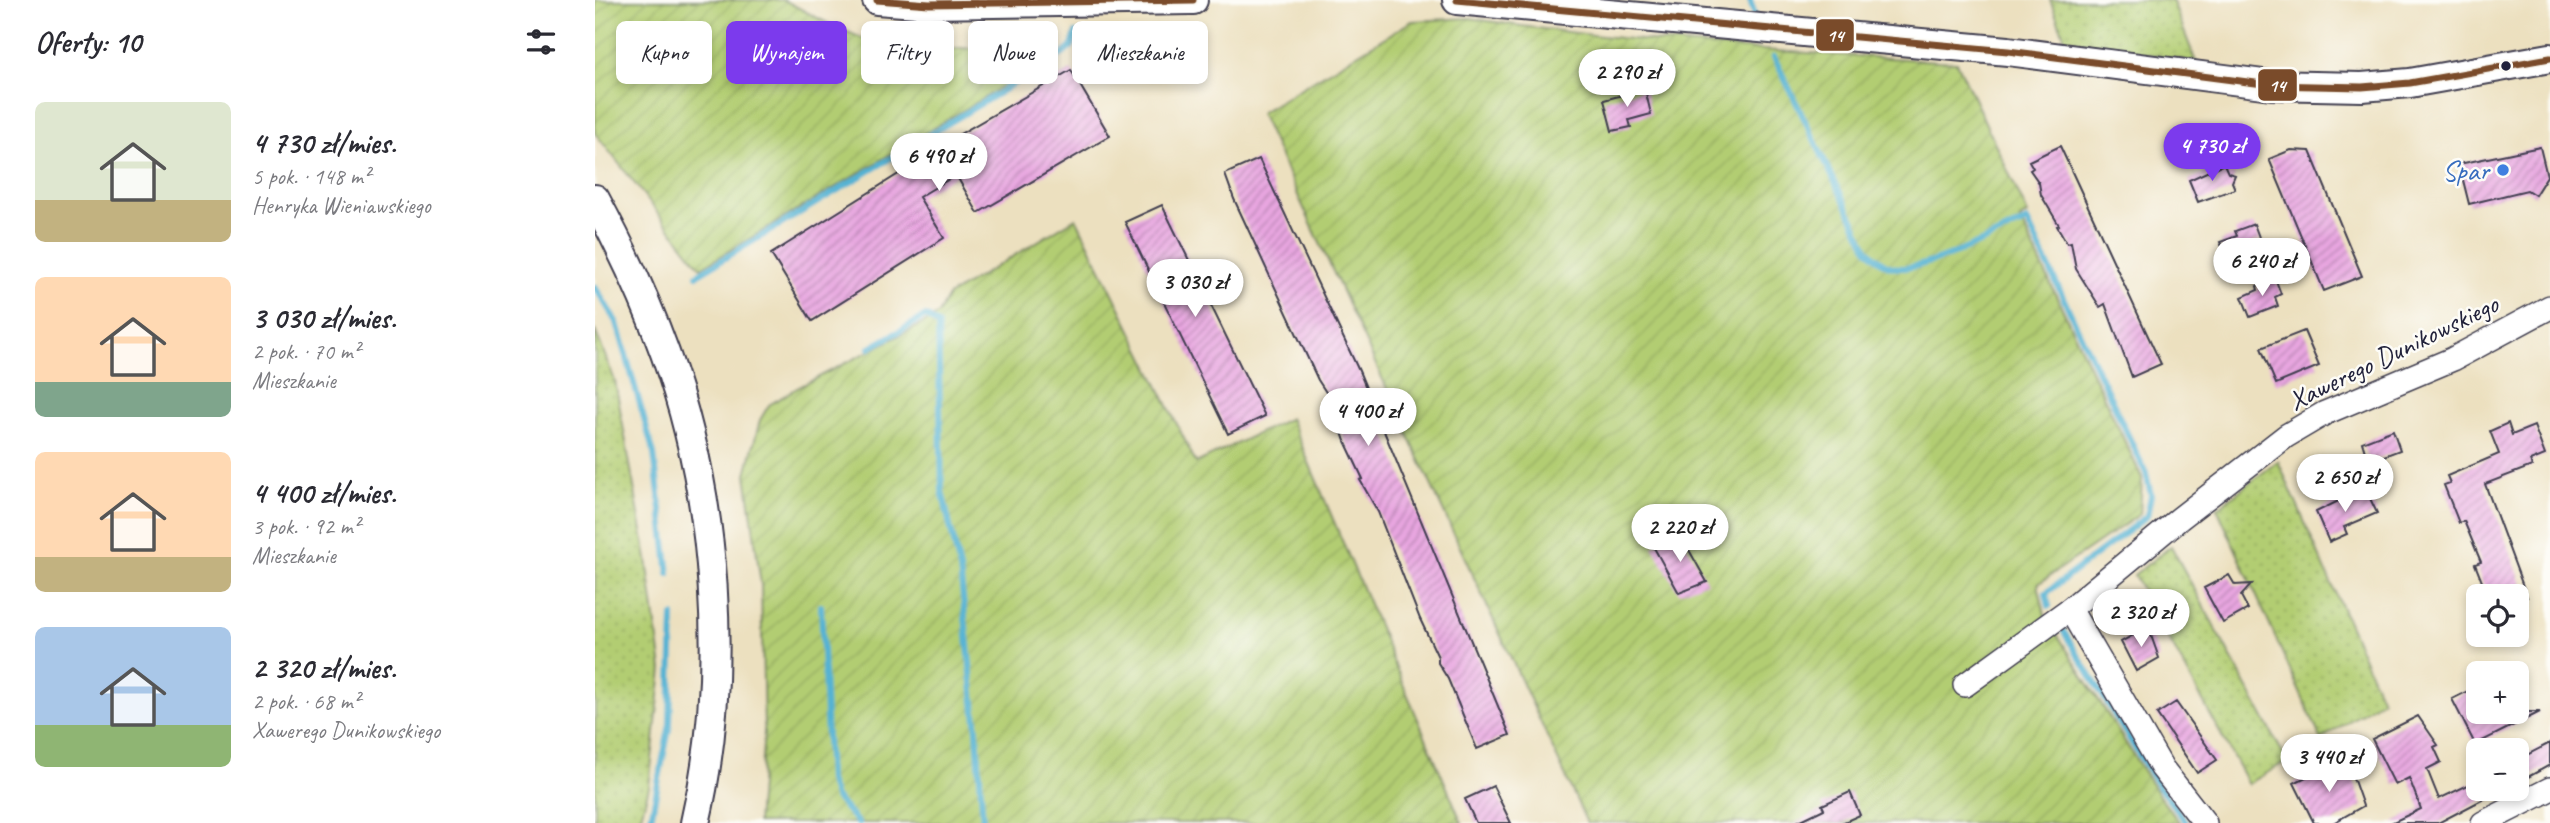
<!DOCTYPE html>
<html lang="pl">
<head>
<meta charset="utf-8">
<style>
  :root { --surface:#fff; --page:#f7f7f7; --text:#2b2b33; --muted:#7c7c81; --accent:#7c3aed }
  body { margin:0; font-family:Caveat,sans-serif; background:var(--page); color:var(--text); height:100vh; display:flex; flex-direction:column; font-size:26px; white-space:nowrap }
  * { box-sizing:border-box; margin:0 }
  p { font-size:23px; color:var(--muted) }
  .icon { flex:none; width:38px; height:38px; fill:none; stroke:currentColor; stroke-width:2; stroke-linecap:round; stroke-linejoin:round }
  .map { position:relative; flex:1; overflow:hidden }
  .side { display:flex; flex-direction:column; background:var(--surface); width:595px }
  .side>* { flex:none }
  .hud { position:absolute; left:21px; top:21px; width:665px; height:63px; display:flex; gap:14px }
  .buttons { position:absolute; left:1871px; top:584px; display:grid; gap:14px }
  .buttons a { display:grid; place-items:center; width:63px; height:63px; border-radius:10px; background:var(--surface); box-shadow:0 4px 10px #0003; font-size:35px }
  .price { position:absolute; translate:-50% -60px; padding:0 16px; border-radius:24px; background:#fff; color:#222; font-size:23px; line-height:46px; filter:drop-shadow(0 2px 4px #0008) }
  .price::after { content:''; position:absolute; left:50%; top:42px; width:21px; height:16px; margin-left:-10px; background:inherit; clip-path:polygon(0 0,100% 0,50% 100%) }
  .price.on { background:var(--accent); color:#fff }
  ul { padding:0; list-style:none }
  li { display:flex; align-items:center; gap:21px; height:175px; padding:0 35px }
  li span { display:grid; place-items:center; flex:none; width:196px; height:140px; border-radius:10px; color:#555 }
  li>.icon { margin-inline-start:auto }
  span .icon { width:84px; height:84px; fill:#fffc; stroke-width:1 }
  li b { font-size:30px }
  h2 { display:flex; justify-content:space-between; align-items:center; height:84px; padding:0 35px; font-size:30px }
  .pill { padding:0 24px; border-radius:10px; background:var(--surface); box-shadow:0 4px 10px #0003; font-size:24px; line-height:63px }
  .pill.on { background:var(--accent); color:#fff }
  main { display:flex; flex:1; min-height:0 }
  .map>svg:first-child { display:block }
  .grass { fill:url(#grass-dots); stroke:#6a7856; stroke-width:2 }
  .garden { fill:url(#garden-furrows); stroke:#6a7856; stroke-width:2 }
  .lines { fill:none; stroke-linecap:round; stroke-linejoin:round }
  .stream { stroke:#55b2d3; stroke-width:6 }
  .building { fill:url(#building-hatch) }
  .minor-casing { stroke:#403e4f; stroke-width:26 }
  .tertiary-casing { stroke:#403e4f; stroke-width:32 }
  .minor { stroke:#fff; stroke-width:23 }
  .tertiary { stroke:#fff; stroke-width:28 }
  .bus-1-casing { stroke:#fdfcf7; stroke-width:12 }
  .bus-1 { stroke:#7a4b2a; stroke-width:7 }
  .bus-dot { fill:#22223b; stroke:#fdfcf7; stroke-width:2.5 }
  .shop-dot { fill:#3f7fe0; stroke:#fdfcf7; stroke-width:2.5 }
  .labels { text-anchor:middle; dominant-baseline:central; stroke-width:5; stroke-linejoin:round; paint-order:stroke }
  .shop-label { font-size:28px; fill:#366cbe; stroke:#fdfcf7; text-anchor:end }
  .street-label { font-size:28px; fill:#22223b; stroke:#fdfcf7 }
  .line-badge { stroke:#fdfcf7; stroke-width:2.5 }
  .badge-label { font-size:19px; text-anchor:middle; font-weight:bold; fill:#fff }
</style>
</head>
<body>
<main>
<section class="side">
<h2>Oferty: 10<svg class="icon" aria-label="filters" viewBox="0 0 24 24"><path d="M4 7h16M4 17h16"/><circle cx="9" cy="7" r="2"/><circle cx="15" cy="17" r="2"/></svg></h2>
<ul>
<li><span style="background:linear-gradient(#dfe7d0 70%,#c2b280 0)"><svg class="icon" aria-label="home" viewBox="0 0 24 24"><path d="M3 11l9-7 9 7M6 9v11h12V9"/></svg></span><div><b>4 730 zł/mies.</b><p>5 pok. · 148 m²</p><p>Henryka Wieniawskiego</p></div></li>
<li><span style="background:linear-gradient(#ffd9b3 75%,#7fa58c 0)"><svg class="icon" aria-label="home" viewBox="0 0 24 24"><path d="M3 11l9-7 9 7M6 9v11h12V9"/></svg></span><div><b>3 030 zł/mies.</b><p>2 pok. · 70 m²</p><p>Mieszkanie</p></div></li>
<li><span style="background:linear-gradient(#ffd9b3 75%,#c2b280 0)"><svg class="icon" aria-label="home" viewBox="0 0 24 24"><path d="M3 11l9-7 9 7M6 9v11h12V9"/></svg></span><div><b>4 400 zł/mies.</b><p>3 pok. · 92 m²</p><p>Mieszkanie</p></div></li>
<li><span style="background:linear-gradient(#a9c7e8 70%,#8fb573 0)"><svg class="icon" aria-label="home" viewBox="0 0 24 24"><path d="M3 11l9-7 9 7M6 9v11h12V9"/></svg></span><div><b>2 320 zł/mies.</b><p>2 pok. · 68 m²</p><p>Xawerego Dunikowskiego</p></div></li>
</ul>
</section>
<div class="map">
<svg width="1955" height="823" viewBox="0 0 1955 823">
  <defs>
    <pattern id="grass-dots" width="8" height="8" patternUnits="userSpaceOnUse" patternTransform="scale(1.75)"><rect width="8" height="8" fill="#b2cd72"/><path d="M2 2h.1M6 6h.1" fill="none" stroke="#99b064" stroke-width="1.8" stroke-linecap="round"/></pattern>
    <pattern id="garden-furrows" width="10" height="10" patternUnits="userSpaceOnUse" patternTransform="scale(1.75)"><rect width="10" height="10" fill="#b2cd72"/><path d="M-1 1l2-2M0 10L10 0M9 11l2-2" fill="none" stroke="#99b064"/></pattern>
    <pattern id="building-hatch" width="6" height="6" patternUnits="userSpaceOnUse" patternTransform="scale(1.75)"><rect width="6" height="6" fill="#e8a6e0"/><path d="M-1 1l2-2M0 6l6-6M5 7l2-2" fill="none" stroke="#bc87b7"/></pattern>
  </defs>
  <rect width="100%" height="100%" fill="#fdfcf7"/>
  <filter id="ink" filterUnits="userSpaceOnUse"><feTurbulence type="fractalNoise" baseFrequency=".0143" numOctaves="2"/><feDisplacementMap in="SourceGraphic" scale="14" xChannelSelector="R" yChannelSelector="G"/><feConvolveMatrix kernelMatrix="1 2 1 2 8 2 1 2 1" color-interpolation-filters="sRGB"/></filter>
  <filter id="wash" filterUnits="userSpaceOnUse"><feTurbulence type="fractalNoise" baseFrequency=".00686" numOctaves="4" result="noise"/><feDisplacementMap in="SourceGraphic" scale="28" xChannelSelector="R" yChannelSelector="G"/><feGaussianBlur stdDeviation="1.57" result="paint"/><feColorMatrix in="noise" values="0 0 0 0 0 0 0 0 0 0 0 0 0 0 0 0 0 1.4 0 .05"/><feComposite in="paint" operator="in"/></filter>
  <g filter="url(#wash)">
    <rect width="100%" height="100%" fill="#ece0bf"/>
    <path class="grass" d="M1455,0h122l24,62 -130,-21z
      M0,330l20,51 32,178 15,110 -13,118 -10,36h-44z
      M1683,461l104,239 -61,39 -104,-231z
      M1576,546l116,215 -39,23 -114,-209z"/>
    <path class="garden" d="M0,0h189l47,25 80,34 48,-11 68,2 12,15 -338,203 -106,-135z
      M875,18c161,27 324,34 487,44l71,152 -8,5 122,259 -2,36 -102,70 7,31 116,184 19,24h-593l-327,-710 152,-92z
      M481,218l120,245 94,-45 172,405h-705l7,-91 -3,-147 -15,-111 14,-54 9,-15 28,-17 131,-67 10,-7 10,-18z"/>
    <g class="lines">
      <path class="stream" d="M1155,0l7,21
        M1179,57l93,191c9,11 20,21 36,20 33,-2 92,-33 124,-47l119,252 5,22 -4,21 -101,77 3,13
        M102,275l366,-221 9,-8 4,-13
        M0,287l22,36 37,131 15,120
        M275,348l56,-32 12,9 4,166 18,78 17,162 6,92
        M226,606l8,175 6,16 23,26
        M1467,629l97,158 28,36
        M55,823l20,-99 3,-108"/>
    </g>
    <g id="blocks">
      <path class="building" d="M476,70l39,66 -132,77 -22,-38 -37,22 25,41 -132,83 -41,-67 145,-91 -1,-3z
        M1050,89l6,25 -22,6 2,7 -19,4 -8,-31z
        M1465,146l101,218 -29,13 -27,-73 -5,3 -24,-38 -5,-27 -4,1 -10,-17 2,-1 -18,-30 -2,-12 -9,-13 3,-2 -4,-7z
        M1945,147l7,29 -12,19 -8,-5 -58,14 -10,-40z
        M1696,150l19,1 52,125 -38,15 -55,-132z
        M664,159l100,212 151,364 -33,14 -29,-70 -10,-16v-6l-18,-38 -42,-107 -18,-32 3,-1 -18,-38 -14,-41 -13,-20 -84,-181 -9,-25z
        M1629,164l4,9 7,2 -3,7 3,7 -37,13 -9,-22z
        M567,205l103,211 -37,18 -103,-212z
        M1659,224l6,16 -7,2 4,10 -28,11 -9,-21 17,-6 -2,-5z
        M1680,278l6,16 -6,3 3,9 -28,11 -8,-20 16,-7 -1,-4z
        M1709,331l15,35 -43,18 -15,-36z
        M1913,423l4,12 22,-9 11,29 -15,6 2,5 -47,18 42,113h-39l-13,-33 6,-2 -17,-41 -5,2 -15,-38 6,-2 -3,-7 52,-22 -9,-23z
        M1798,430l7,20 -32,12 -6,-20z
        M1770,488l12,25 -33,14 3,7 -18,8 -13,-30z
        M1085,534l27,48 -28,11 -26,-47z
        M1634,575l6,10 17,-1 -11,12 7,13 -25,14 -19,-35z
        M1553,627l11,31 -23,13 -15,-29z
        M1883,686v26h62l-62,31v7l-26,-51z
        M1581,702l41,58 -20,13 -40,-59z
        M1823,716l20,29 -4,2 7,15 -14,7 12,30 31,-15 3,5h30l-65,34h-47l30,-14 -12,-31 -14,7 -23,-46z
        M1955,743v22l-33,18v-23z
        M1744,760l8,15 4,-3 12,34 -30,17h-19l-20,-40z
        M898,786l18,37h-35l-11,-24z
        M1255,792l10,23 -18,8h-47l29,-14 -2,-4z"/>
    </g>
  </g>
  <g filter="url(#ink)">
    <use href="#blocks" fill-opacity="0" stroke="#403e4f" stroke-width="2"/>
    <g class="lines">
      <defs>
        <path id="minor" d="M1475,609l92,159 43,55
          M1370,685l105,-76 109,-90 107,-83 39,-23 128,-54 97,-52
          M1888,823l67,-34"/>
        <path id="tertiary" d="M282,0l52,4 264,-4
          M862,0l551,51 263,34 91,2 48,-4 140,-25
          M0,199c27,50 51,101 70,154 52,144 65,321 30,470"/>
      </defs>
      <use href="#minor" class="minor-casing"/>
      <use href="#tertiary" class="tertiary-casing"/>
      <use href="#minor" class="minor"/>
      <use href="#tertiary" class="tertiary"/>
      <defs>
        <path id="bus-1" d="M282,0l52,4 264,-4
          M862,0l551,51 263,34 91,2 48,-4 140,-25"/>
      </defs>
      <use href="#bus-1" class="bus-1-casing"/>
      <use href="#bus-1" class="bus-1"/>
    </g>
  </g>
  <circle class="bus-dot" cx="1911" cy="66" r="6"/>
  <circle class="shop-dot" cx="1908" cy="170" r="7"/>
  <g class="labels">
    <g class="shop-label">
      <text x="1894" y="170">Spar</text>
    </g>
    <g class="street-label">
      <text transform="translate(1798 352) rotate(-26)">Xawerego Dunikowskiego</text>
    </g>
  </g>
  <g class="line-badge">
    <rect x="1220" y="18" width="40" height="34" rx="7" fill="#7a4b2a"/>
    <rect x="1662" y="68" width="41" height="34" rx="7" fill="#7a4b2a"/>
  </g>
  <g class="badge-label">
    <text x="1240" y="42">14</text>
    <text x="1682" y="92">14</text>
  </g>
</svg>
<div class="buttons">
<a><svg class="icon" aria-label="locate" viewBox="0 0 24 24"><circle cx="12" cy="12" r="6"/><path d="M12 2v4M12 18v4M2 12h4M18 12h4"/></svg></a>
<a>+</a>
<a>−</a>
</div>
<b class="price" style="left:1032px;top:109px">2 290 zł</b>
<b class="price on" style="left:1617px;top:183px">4 730 zł</b>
<b class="price" style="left:344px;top:193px">6 490 zł</b>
<b class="price" style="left:1667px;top:298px">6 240 zł</b>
<b class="price" style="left:600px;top:319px">3 030 zł</b>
<b class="price" style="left:773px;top:448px">4 400 zł</b>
<b class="price" style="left:1750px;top:514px">2 650 zł</b>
<b class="price" style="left:1085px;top:564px">2 220 zł</b>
<b class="price" style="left:1546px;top:649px">2 320 zł</b>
<b class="price" style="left:1734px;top:794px">3 440 zł</b>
<div class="hud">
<a class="pill">Kupno</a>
<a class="pill on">Wynajem</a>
<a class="pill">Filtry</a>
<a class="pill">Nowe</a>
<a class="pill">Mieszkanie</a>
</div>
</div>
</main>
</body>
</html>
